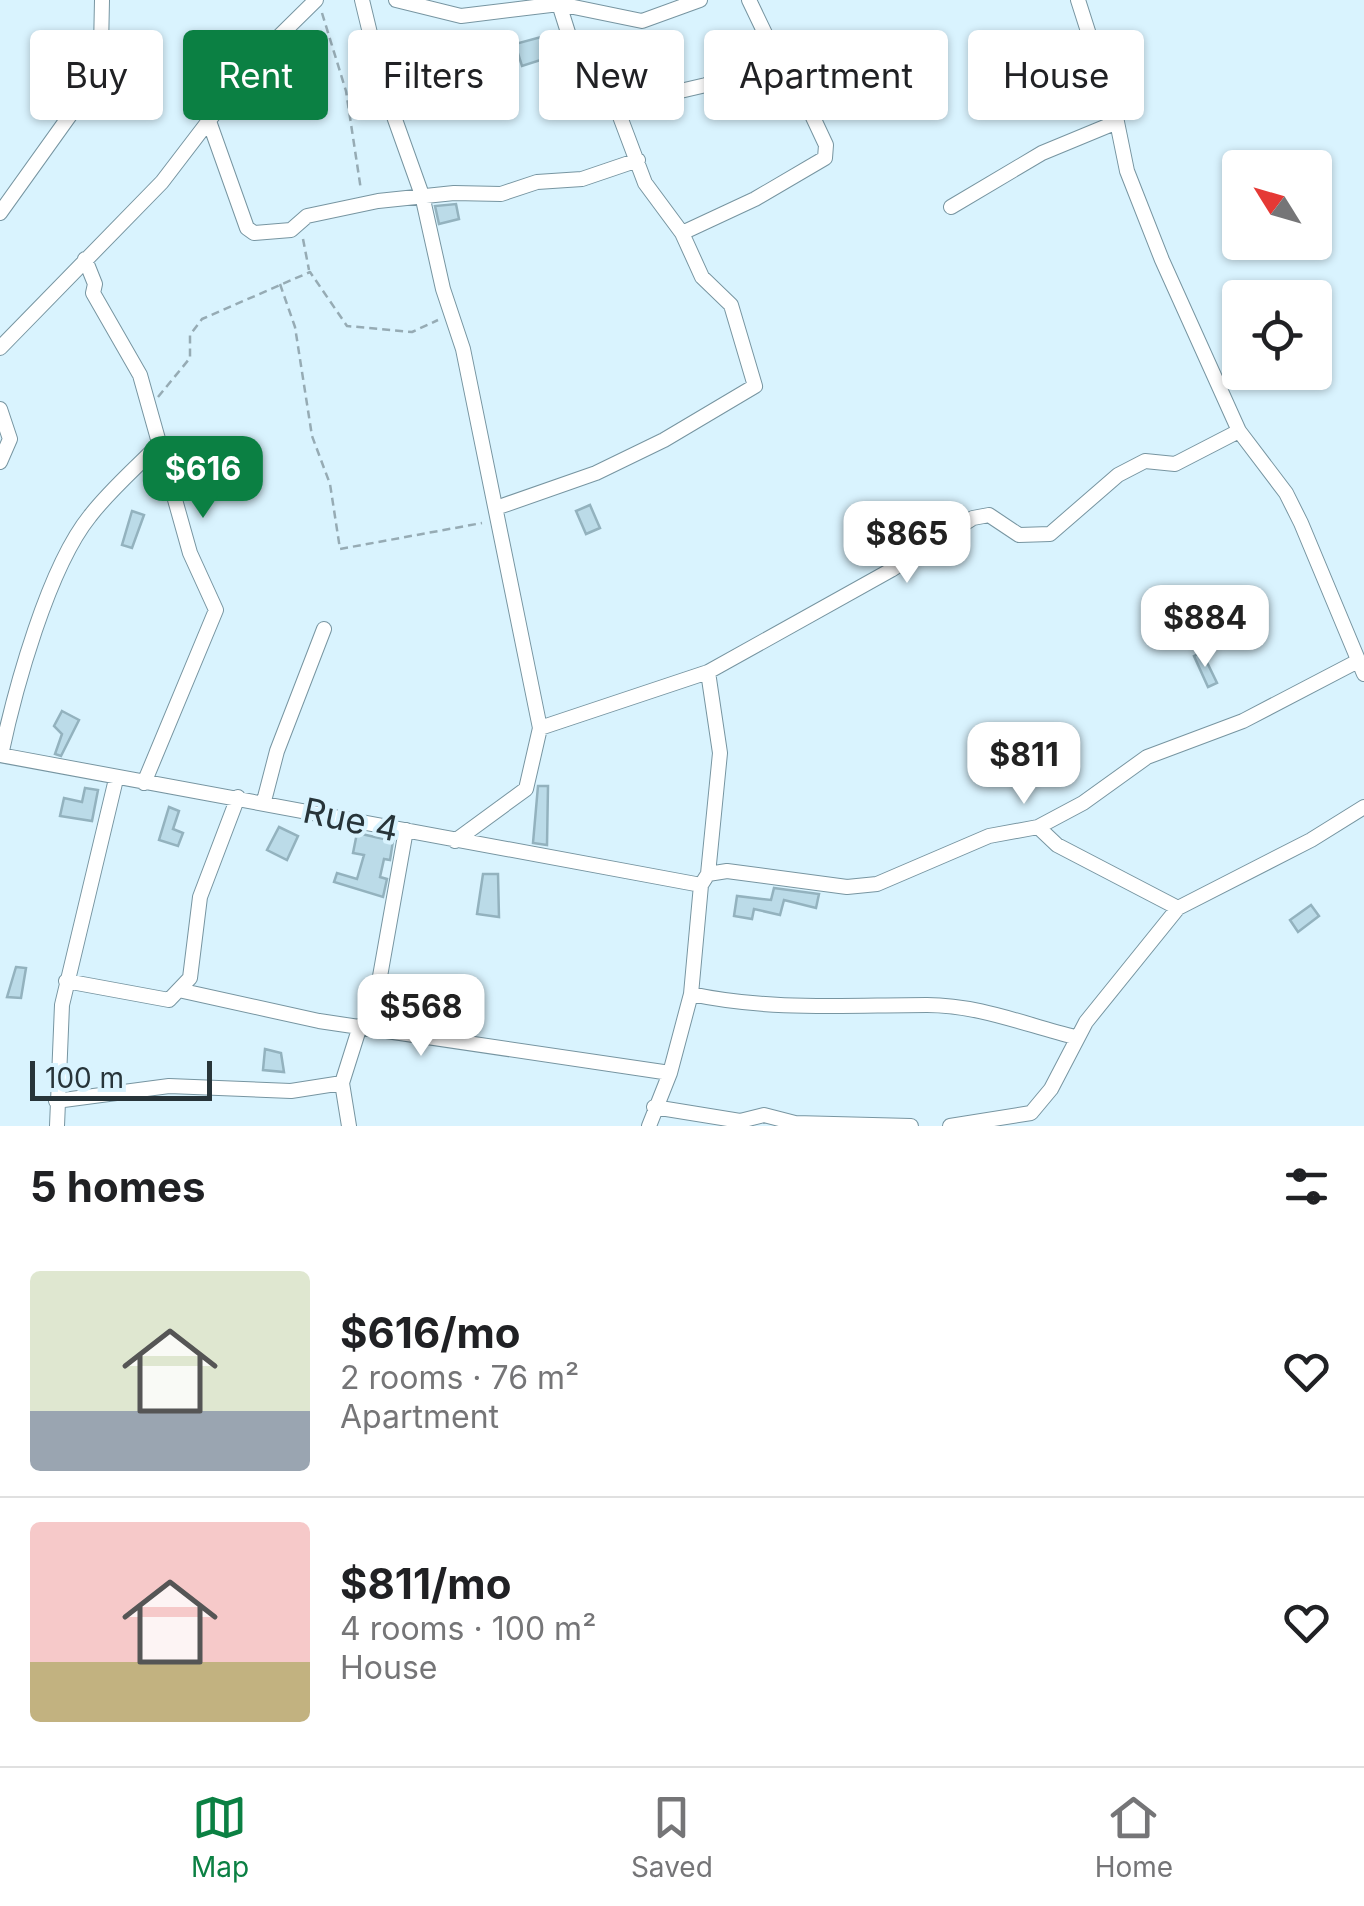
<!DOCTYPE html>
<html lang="en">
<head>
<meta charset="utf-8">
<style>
  :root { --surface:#fff; --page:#f6f6f6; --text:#202124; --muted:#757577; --line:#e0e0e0; --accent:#0b8043 }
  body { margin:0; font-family:Inter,sans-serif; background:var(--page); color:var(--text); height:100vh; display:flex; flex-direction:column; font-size:38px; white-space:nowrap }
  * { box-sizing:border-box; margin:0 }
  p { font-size:32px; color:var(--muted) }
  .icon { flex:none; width:55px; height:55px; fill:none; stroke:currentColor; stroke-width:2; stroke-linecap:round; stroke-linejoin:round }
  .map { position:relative; height:1126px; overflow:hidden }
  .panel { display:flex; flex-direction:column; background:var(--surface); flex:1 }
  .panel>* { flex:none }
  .top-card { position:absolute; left:30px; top:30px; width:1305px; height:90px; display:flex; gap:20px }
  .needle { width:65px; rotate:307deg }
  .tools { position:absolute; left:1222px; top:150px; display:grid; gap:20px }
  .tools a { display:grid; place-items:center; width:110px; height:110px; border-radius:10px; background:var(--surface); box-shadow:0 2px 8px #0004; font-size:50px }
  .scale { position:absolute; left:30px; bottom:25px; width:182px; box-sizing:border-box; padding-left:10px; border:5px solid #273439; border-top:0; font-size:28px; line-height:35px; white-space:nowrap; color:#273439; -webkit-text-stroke:8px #d9f3fe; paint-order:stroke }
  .price { position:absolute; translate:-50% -85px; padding:0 22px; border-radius:20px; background:#fff; color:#222; font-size:32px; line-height:65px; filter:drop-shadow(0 2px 5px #0008) }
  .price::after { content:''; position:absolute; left:50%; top:60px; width:30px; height:22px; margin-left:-15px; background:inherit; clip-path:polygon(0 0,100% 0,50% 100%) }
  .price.selected { background:var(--accent); color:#fff }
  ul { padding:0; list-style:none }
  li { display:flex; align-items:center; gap:30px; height:250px; padding:0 30px }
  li+li { border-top:2px solid var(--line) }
  li span { display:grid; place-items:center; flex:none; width:280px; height:200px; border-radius:10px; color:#555 }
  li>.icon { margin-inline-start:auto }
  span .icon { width:120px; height:120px; fill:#fffc; stroke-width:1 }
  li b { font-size:42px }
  h2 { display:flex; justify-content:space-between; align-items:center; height:120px; padding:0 30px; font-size:42px }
  .tag { padding:0 35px; border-radius:10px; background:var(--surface); box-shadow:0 2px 8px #0004; font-size:35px; line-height:90px }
  .tag.selected { background:var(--accent); color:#fff }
  .menu { display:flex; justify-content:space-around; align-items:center; height:140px; border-top:2px solid var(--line); background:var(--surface); font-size:28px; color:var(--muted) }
  .menu a { display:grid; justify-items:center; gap:5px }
  .menu .selected { color:var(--accent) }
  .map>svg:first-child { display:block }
  .building { fill:#bbdbe8; stroke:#93b2be; stroke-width:2.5 }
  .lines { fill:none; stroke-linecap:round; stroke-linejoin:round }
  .street-casing { stroke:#7795a1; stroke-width:16 }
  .path { stroke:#96abb4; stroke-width:2.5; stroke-dasharray:8 5; stroke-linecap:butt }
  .street { stroke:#fff; stroke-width:14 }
  .labels { text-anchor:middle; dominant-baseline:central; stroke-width:8; stroke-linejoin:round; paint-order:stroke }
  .street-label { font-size:35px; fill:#273439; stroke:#d9f3fe }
</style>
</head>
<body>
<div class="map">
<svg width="1364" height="1126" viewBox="0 0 1364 1126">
  <rect width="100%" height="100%" fill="#d9f3fe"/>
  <path class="building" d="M541,37l6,21 -25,8 -7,-22z
    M456,204l3,15 -20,5 -4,-18z
    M590,505l10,23 -14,6 -10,-23z
    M132,511l12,4 -12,33 -10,-3z
    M1202,652l15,31 -9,4 -14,-31z
    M62,711l17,9 -18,36 -6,-2 7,-20 -8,-8z
    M538,786h10l-1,59 -14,-2z
    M85,788l13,2 -6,31 -32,-5 4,-18 18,4z
    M169,807l10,4 -6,18 10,4 -5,13 -19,-6z
    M279,827l19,9 -11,24 -20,-10z
    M357,833l36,8 -3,19 -6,-1 -4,18 7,2 -4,18 -49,-15 3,-9 20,6 7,-24 -11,-2z
    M483,874h15l1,43 -22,-3z
    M774,888l45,6 -3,14 -32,-8 -4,15 -26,-6 -2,10 -18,-3 3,-20 34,4z
    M1311,905l8,11 -21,16 -8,-12z
    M16,967l10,1 -5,30 -14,-1z
    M265,1049l16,4 3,19 -21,-2z"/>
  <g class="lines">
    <defs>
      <path id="street" d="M362,0l20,83 40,112 21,94 20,60 77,379 -14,61 -71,52
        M396,0l65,16 98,-12 83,17 58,-21
        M1078,0l39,122 10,49 35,89 77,171 47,62 15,30 63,151
        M616,106l90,-21 73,-30
        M210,124l37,104 7,5 37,-3 16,-14 71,-15 76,-8 47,1 36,-12 45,-3 56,-19
        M951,207l91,-54 75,-31
        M0,213l93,-130 8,-35 1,-48
        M682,233l73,-34 70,-41 1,-13 -37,-79 -18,-20 -22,-46
        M85,259l10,25 -2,9 47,82 50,178 26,57 -72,173
        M0,348l162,-166 94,-123 60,-59
        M0,409l10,30 -10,23
        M496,508l100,-35 68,-33 91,-54 -24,-81 -29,-28 -20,-44 -37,-50 -29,-77 -9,-11 -22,-9 -26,-82
        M708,672l12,81 -12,121
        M540,728l168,-56 183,-102 82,-52 16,-3 30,20 31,-1 68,-59 27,-14 30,3 64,-33
        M0,755l701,130
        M1,755c14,-66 47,-187 89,-239 20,-26 47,-49 70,-73
        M264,801l13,-50 47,-122
        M1038,827l19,18 121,63
        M66,981l103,19 21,-22 10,-81 38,-100
        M183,991l136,30 351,52
        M691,994c79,17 156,11 236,11 52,0 99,20 148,32
        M371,1027l35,-197
        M56,1101l113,-15 122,5 51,-8
        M654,1107l86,14 24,-6 31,8 116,3
        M57,1126l5,-121 54,-226
        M349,1126l-7,-43 18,-57
        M649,1126l21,-53 21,-79 10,-109 7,-11 19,-3 120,16 30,-3 112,-48 49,-9 45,-24 64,-46 96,-36 115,-60
        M950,1126l81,-13 20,-24 35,-67 92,-114 133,-68 53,-33"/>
    </defs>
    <use href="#street" class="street-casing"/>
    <path class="path" d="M322,13l24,78 15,99
      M303,239l6,31
      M280,284l15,43 17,109 18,48 10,65 142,-26
      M158,397l32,-39v-23l12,-16 108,-47 37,54 65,6 26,-12"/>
    <use href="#street" class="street"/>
  </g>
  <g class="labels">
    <g class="street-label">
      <text transform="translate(351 819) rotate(12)">Rue 4</text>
    </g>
  </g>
</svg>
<div class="tools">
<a><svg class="needle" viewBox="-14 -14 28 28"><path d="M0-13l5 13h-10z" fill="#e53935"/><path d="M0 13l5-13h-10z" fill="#757577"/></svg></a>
<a><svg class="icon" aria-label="locate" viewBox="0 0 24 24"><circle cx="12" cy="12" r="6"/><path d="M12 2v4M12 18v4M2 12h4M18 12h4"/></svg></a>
</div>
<div class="scale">100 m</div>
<b class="price selected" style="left:203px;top:521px">$616</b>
<b class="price" style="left:907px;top:586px">$865</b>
<b class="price" style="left:1205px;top:670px">$884</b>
<b class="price" style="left:1024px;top:807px">$811</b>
<b class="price" style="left:421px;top:1059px">$568</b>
<div class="top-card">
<a class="tag">Buy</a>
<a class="tag selected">Rent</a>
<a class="tag">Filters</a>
<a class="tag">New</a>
<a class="tag">Apartment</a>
<a class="tag">House</a>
</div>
</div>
<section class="panel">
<h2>5 homes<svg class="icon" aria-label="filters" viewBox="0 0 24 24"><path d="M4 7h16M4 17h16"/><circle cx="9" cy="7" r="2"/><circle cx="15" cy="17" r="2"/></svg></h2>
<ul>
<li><span style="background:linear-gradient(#dfe7d0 70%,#9aa5b1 0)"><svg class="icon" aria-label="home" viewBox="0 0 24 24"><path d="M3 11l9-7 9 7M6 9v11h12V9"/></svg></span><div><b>$616/mo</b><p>2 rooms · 76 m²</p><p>Apartment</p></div><svg class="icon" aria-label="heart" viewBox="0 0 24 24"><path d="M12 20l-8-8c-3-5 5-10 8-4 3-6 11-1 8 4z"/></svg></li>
<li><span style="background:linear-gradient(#f6c9c9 70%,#c2b280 0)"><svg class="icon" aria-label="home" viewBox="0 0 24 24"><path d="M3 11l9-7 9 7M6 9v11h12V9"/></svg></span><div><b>$811/mo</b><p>4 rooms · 100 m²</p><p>House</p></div><svg class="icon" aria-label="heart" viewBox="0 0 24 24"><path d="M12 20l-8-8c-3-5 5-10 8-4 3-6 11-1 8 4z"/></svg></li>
</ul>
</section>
<nav class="menu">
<a class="selected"><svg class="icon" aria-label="map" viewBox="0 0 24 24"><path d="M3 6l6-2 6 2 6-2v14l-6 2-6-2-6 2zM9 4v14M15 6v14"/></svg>Map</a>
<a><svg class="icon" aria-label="saved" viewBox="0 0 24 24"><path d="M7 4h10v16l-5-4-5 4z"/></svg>Saved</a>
<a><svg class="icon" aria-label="home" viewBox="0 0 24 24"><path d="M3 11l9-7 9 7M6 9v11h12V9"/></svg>Home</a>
</nav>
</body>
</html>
